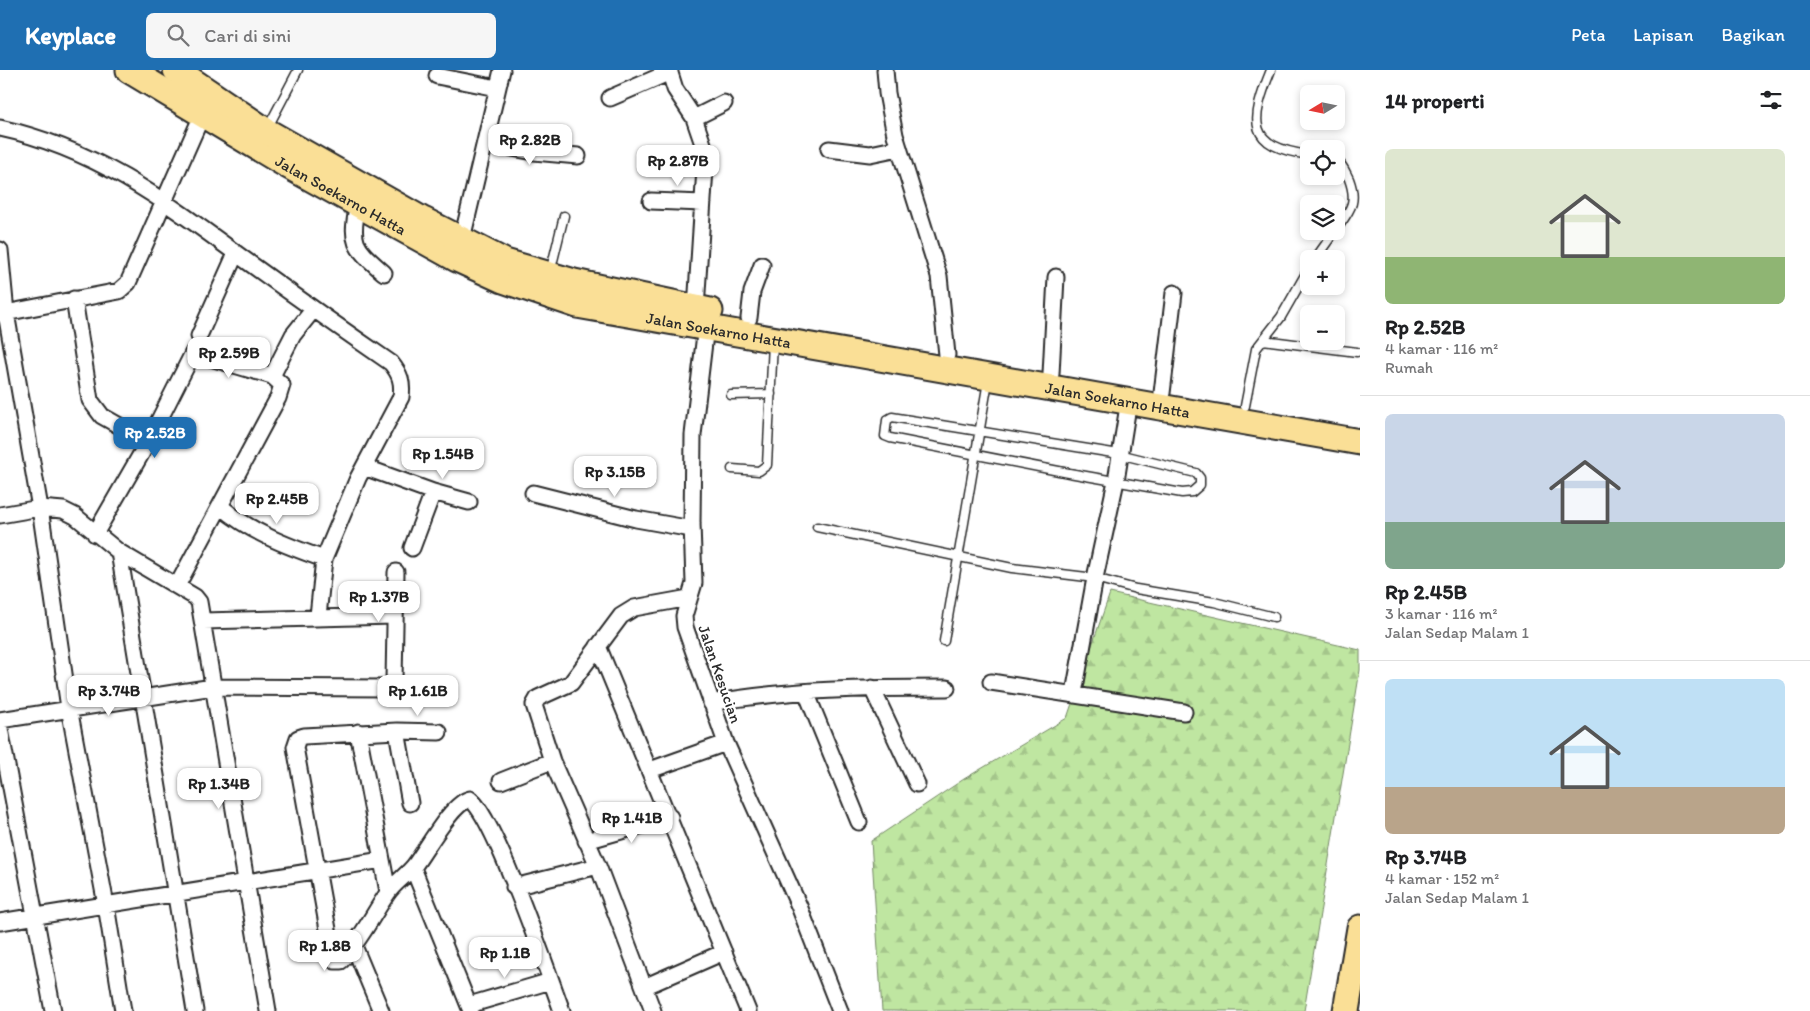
<!DOCTYPE html>
<html lang="id">
<head>
<meta charset="utf-8">
<style>
  :root { --surface:#fff; --page:#f6f6f6; --text:#202124; --muted:#757577; --line:#e0e0e0; --accent:#1f6fb2 }
  body { margin:0; font-family:Itim,sans-serif; background:var(--page); color:var(--text); height:100vh; display:flex; flex-direction:column; font-size:19px; white-space:nowrap }
  * { box-sizing:border-box; margin:0 }
  p { font-size:16px; color:var(--muted) }
  .icon { flex:none; width:28px; height:28px; fill:none; stroke:currentColor; stroke-width:2; stroke-linecap:round; stroke-linejoin:round }
  .map { position:relative; flex:1; overflow:hidden }
  .details { display:flex; flex-direction:column; background:var(--surface); width:450px }
  .details>* { flex:none }
  .needle { width:32px; rotate:260deg }
  .buttons { position:absolute; left:1300px; top:15px; display:grid; gap:10px }
  .buttons a { display:grid; place-items:center; width:45px; height:45px; border-radius:8px; background:var(--surface); box-shadow:0 2px 8px #0003; font-size:25px }
  .price { position:absolute; translate:-50% -42px; padding:0 11px; border-radius:10px; background:#fff; color:#222; font-size:16px; line-height:32px; filter:drop-shadow(0 1px 2px #0008) }
  .price::after { content:''; position:absolute; left:50%; top:30px; width:15px; height:11px; margin-left:-8px; background:inherit; clip-path:polygon(0 0,100% 0,50% 100%) }
  .price.current { background:var(--accent); color:#fff }
  ul { padding:0; list-style:none }
  li { display:grid; align-content:center; gap:10px; height:265px; padding:0 25px }
  li+li { border-top:1px solid var(--line) }
  li span { display:grid; place-items:center; height:155px; border-radius:8px; color:#555 }
  li>.icon { margin-inline-start:auto }
  span .icon { width:90px; height:90px; fill:#fffc; stroke-width:1 }
  li b { font-size:21px }
  h2 { display:flex; justify-content:space-between; align-items:center; height:60px; padding:0 25px; font-size:21px }
  header { display:flex; align-items:center; gap:30px; box-sizing:border-box; height:70px; padding:0 25px; background:var(--accent); color:#fff }
  header strong { font-size:24px }
  nav { display:flex; gap:28px; margin-inline-start:auto; font-size:18px }
  .search { width:350px; height:45px; background:var(--page); display:flex; align-items:center; gap:12px; box-sizing:border-box; padding:0 18px; border-radius:8px; color:var(--muted); font-size:19px }
  main { display:flex; flex:1; min-height:0 }
  .map>svg:first-child { display:block }
  .forest { fill:url(#forest-firs); stroke:#758866 }
  .lines { fill:none; stroke-linecap:round; stroke-linejoin:round }
  .service-casing { stroke:#2b2b2b; stroke-width:11 }
  .minor-casing { stroke:#2b2b2b; stroke-width:19 }
  .trunk-casing { stroke:#2b2b2b; stroke-width:29 }
  .service { stroke:#fff; stroke-width:8 }
  .minor { stroke:#fff; stroke-width:15 }
  .trunk { stroke:#fadf96; stroke-width:25 }
  .labels { text-anchor:middle; dominant-baseline:central; stroke-width:4.5; stroke-linejoin:round; paint-order:stroke }
  .street-label { font-size:16px; fill:#2b2b2b; stroke:#fff }
</style>
</head>
<body>
<header>
<strong>Keyplace</strong>
<div class="search"><svg class="icon" aria-label="search" viewBox="0 0 24 24"><circle cx="10" cy="10" r="6"/><path d="M15 15l6 6"/></svg>Cari di sini</div>
<nav><a>Peta</a><a>Lapisan</a><a>Bagikan</a></nav>
</header>
<main>
<div class="map">
<svg width="1360" height="941" viewBox="0 0 1360 941">
  <defs>
    <pattern id="forest-firs" width="22" height="20" patternUnits="userSpaceOnUse" patternTransform="scale(1.25)"><rect width="22" height="20" fill="#bfe6a1"/><path d="M5 1l3.5 6h-7zM16 11l3.5 6h-7z" fill="#a4c58b"/></pattern>
  </defs>
  <rect width="100%" height="100%" fill="#fff"/>
  <filter id="ink" filterUnits="userSpaceOnUse"><feTurbulence type="fractalNoise" baseFrequency=".02" numOctaves="2"/><feDisplacementMap in="SourceGraphic" scale="10" xChannelSelector="R" yChannelSelector="G"/><feConvolveMatrix kernelMatrix="1 2 1 2 8 2 1 2 1" color-interpolation-filters="sRGB"/></filter>
  <g filter="url(#ink)">
    <path class="forest" d="M1110,523l250,57v20l-56,341h-422l-11,-170 93,-62 103,-61z"/>
    <g class="lines">
      <defs>
        <path id="service" d="M1271,0c-21,52 -25,76 38,85
          M267,59l31,-59
          M1336,89c7,6 9,12 13,20 9,24 1,31 -13,51
          M1315,189l20,-28
          M550,203l14,-57
          M1263,270l94,12
          M731,325l40,-1
          M1245,336l11,-57 25,-32 28,-49
          M892,347l227,37 77,19 4,5v7l-8,7 -10,1 -113,-20 -179,-35 -5,-2 2,-16z
          M732,399l27,2 8,-6 6,-122
          M817,457l195,41 83,10 41,11 78,13 60,15
          M944,571l44,-260"/>
        <path id="minor" d="M669,0l6,19 19,29 12,35 -10,155
          M885,0l2,23 8,42 44,141 8,79
          M437,6l60,12
          M610,28l60,-26
          M694,48l30,-15
          M0,58c98,21 169,76 248,134 47,34 95,68 143,101 9,11 12,19 10,34l-43,81 -34,81 -6,57
          M486,73l48,9 44,4
          M829,79l41,5 29,-6
          M651,131l52,2
          M358,135c-9,40 -2,43 26,68
          M462,169l40,-169
          M0,180l6,63 34,195 29,200 37,197 17,106
          M74,229l16,101 12,16 46,26
          M0,244l119,-23 9,-8 75,-170
          M749,248l3,-26 10,-27
          M706,256l-13,109 -1,88 2,60 -10,33 1,11 41,116 73,163 41,105
          M199,266l37,-83
          M1051,304l5,-97
          M272,306l21,-41 20,-25
          M1162,323l12,-100
          M364,397l69,25 -21,56
          M433,422l36,10
          M533,423l103,26 56,10
          M220,436c30,26 67,40 104,53
          M0,445l40,-7 23,2 12,6 44,36 76,45 4,5 69,409
          M95,464l53,-92 45,-89 79,23 10,9 -4,13 -101,188
          M119,482l76,459
          M203,551l191,-5
          M598,576l150,365
          M991,612l193,30
          M872,618l45,96
          M806,622l53,130
          M1074,623l21,-115 21,-97 13,-81
          M711,633c78,-14 157,-15 236,-15
          M0,650l213,-33 174,1 7,-8 2,-108
          M0,659l53,282
          M397,661l42,1
          M358,662l30,160
          M650,700l76,-27
          M501,711l51,-20
          M410,733l-13,-72 -93,5 -6,2 -3,9 38,210 2,4h6c19,-20 31,-45 46,-67 7,-11 19,-18 27,-28 12,-15 37,-63 56,-67 25,18 78,174 92,212
          M586,771l84,-24
          M413,798l58,143
          M514,817l84,-21
          M0,852l382,-62
          M354,876l27,65
          M644,917l80,-35
          M469,935l82,-24
          M653,941l-55,-145 -46,-105 -18,-56 4,-7 33,-15 50,-67 13,-8 55,-10"/>
        <g id="trunk">
          <path id="s1" d="M129,0l158,95 170,94 46,21 74,25 783,137"/>
          <path d="M176,0l90,61 157,89 82,42 69,20 136,29"/>
          <path d="M1346,941l14,-83"/>
        </g>
      </defs>
      <use href="#service" class="service-casing"/>
      <use href="#minor" class="minor-casing"/>
      <use href="#trunk" class="trunk-casing"/>
      <use href="#service" class="service"/>
      <use href="#minor" class="minor"/>
      <use href="#trunk" class="trunk"/>
    </g>
  </g>
  <g class="labels">
    <g class="street-label">
      <text stroke="none"><textPath href="#s1" startOffset="246">Jalan Soekarno Hatta</textPath></text>
      <text stroke="none"><textPath href="#s1" startOffset="651">Jalan Soekarno Hatta</textPath></text>
      <text stroke="none"><textPath href="#s1" startOffset="1056">Jalan Soekarno Hatta</textPath></text>
      <text transform="translate(720 604) rotate(71)">Jalan Kesucian</text>
    </g>
  </g>
</svg>
<div class="buttons">
<a><svg class="needle" viewBox="-14 -14 28 28"><path d="M0-13l5 13h-10z" fill="#e53935"/><path d="M0 13l5-13h-10z" fill="#757577"/></svg></a>
<a><svg class="icon" aria-label="locate" viewBox="0 0 24 24"><circle cx="12" cy="12" r="6"/><path d="M12 2v4M12 18v4M2 12h4M18 12h4"/></svg></a>
<a><svg class="icon" aria-label="layers" viewBox="0 0 24 24"><path d="M12 4l9 5-9 5-9-5zM3 14l9 5 9-5"/></svg></a>
<a>+</a>
<a>−</a>
</div>
<b class="price" style="left:530px;top:96px">Rp 2.82B</b>
<b class="price" style="left:678px;top:117px">Rp 2.87B</b>
<b class="price" style="left:229px;top:309px">Rp 2.59B</b>
<b class="price current" style="left:155px;top:389px">Rp 2.52B</b>
<b class="price" style="left:443px;top:410px">Rp 1.54B</b>
<b class="price" style="left:615px;top:428px">Rp 3.15B</b>
<b class="price" style="left:277px;top:455px">Rp 2.45B</b>
<b class="price" style="left:379px;top:553px">Rp 1.37B</b>
<b class="price" style="left:109px;top:647px">Rp 3.74B</b>
<b class="price" style="left:418px;top:647px">Rp 1.61B</b>
<b class="price" style="left:219px;top:740px">Rp 1.34B</b>
<b class="price" style="left:632px;top:774px">Rp 1.41B</b>
<b class="price" style="left:325px;top:902px">Rp 1.8B</b>
<b class="price" style="left:505px;top:909px">Rp 1.1B</b>
</div>
<section class="details">
<h2>14 properti<svg class="icon" aria-label="filters" viewBox="0 0 24 24"><path d="M4 7h16M4 17h16"/><circle cx="9" cy="7" r="2"/><circle cx="15" cy="17" r="2"/></svg></h2>
<ul>
<li><span style="background:linear-gradient(#dfe7d0 70%,#8fb573 0)"><svg class="icon" aria-label="home" viewBox="0 0 24 24"><path d="M3 11l9-7 9 7M6 9v11h12V9"/></svg></span><div><b>Rp 2.52B</b><p>4 kamar · 116 m²</p><p>Rumah</p></div></li>
<li><span style="background:linear-gradient(#c9d6e8 70%,#7fa58c 0)"><svg class="icon" aria-label="home" viewBox="0 0 24 24"><path d="M3 11l9-7 9 7M6 9v11h12V9"/></svg></span><div><b>Rp 2.45B</b><p>3 kamar · 116 m²</p><p>Jalan Sedap Malam 1</p></div></li>
<li><span style="background:linear-gradient(#bfe0f5 70%,#b9a48a 0)"><svg class="icon" aria-label="home" viewBox="0 0 24 24"><path d="M3 11l9-7 9 7M6 9v11h12V9"/></svg></span><div><b>Rp 3.74B</b><p>4 kamar · 152 m²</p><p>Jalan Sedap Malam 1</p></div></li>
</ul>
</section>
</main>
</body>
</html>
